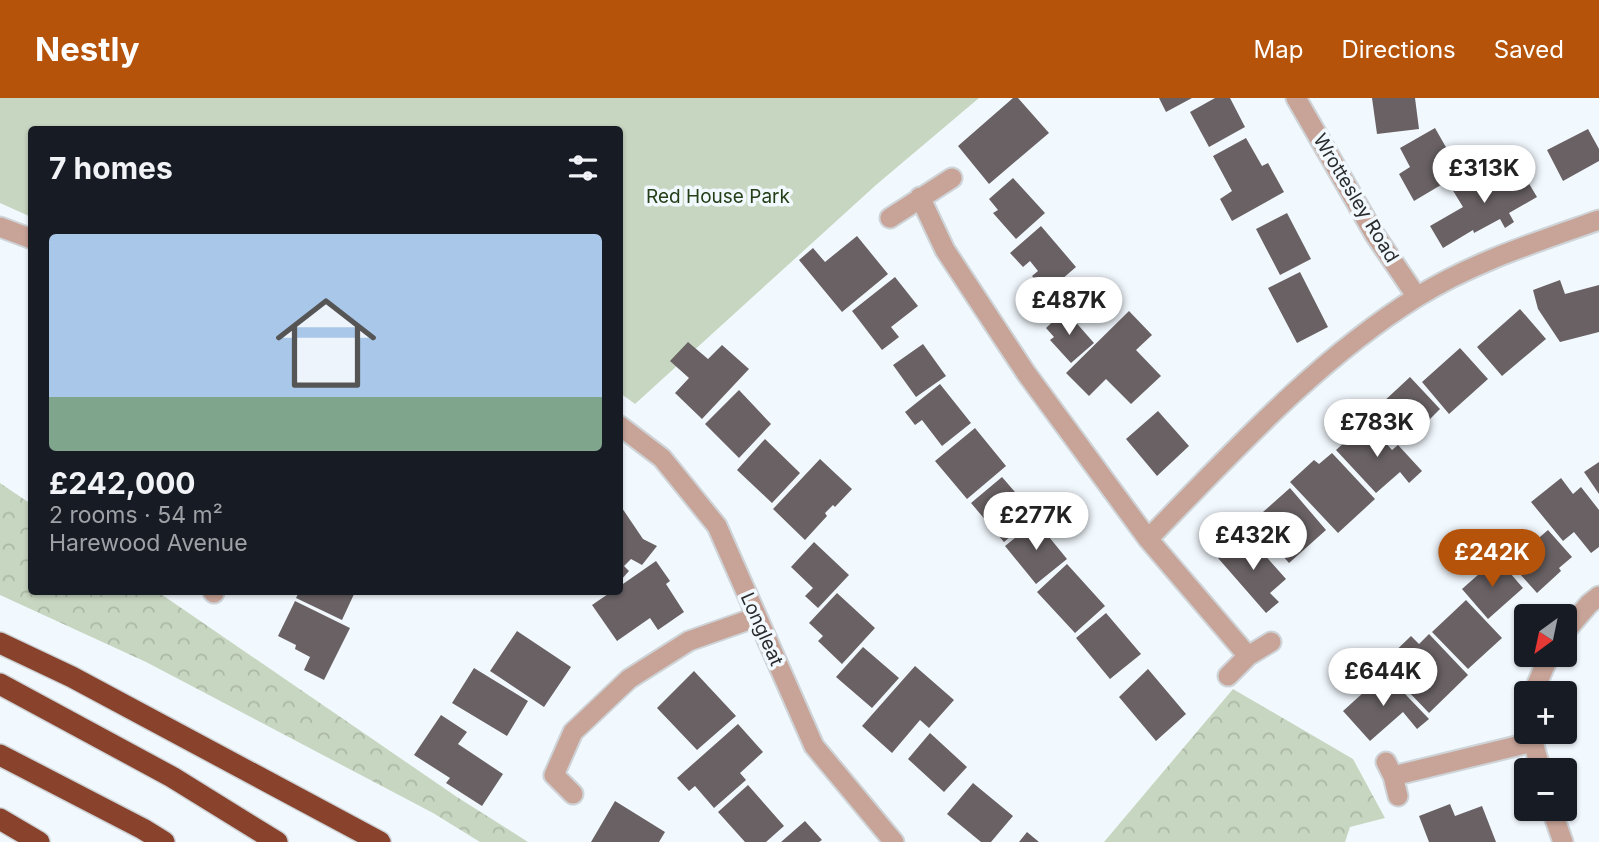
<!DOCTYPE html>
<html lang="en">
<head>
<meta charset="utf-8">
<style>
  :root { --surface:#171b24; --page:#242831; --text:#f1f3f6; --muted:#9ea1a6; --accent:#b45309 }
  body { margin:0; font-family:Inter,sans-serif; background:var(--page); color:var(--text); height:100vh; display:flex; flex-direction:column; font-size:26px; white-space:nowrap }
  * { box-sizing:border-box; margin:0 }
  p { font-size:23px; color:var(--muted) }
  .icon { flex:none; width:38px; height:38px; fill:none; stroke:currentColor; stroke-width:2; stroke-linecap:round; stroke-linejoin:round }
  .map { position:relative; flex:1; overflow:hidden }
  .side { position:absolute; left:28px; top:28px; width:595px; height:469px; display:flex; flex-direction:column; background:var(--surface); border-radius:7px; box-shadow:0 2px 5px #0004 }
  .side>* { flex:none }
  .needle { width:46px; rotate:213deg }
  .fabs { position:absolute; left:1514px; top:506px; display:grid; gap:14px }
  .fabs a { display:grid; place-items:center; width:63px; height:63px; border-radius:7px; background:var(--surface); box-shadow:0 2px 5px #0004; font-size:35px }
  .price { position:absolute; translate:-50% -60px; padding:0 16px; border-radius:24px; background:#fff; color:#222; font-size:23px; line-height:46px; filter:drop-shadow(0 2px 4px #0008) }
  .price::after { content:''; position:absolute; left:50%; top:42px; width:21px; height:16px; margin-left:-10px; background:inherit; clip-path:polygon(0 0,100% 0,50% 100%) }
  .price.current { background:var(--accent); color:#fff }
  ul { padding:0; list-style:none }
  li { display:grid; align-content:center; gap:14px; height:371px; padding:0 21px }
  li span { display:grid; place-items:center; height:217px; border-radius:7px; color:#555 }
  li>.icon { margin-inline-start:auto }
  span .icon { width:126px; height:126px; fill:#fffc; stroke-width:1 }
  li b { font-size:30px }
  h2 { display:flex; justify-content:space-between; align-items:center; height:84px; padding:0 21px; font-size:30px }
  header { display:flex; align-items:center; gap:42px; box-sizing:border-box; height:98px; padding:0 35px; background:var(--accent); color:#fff }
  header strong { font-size:33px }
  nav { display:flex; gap:38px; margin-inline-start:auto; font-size:24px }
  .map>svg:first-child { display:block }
  .forest { fill:url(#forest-crowns) }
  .park { fill:#c7d6c0 }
  .building { fill:#696164 }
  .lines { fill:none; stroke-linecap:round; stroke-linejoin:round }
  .minor-casing { stroke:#ced4d8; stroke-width:23 }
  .motorway-casing { stroke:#ced4d8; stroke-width:24 }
  .minor { stroke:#c8a498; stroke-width:19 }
  .motorway { stroke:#89422c; stroke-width:21 }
  .labels { text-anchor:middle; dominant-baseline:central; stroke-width:7; stroke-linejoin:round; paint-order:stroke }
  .park-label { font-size:19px; fill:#253f17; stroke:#f2f9fe }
  .street-label { font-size:19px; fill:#292b2d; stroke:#f2f9fe }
</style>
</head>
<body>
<header>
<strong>Nestly</strong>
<nav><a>Map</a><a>Directions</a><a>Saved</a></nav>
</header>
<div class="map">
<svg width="1599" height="744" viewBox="0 0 1599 744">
  <defs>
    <pattern id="forest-crowns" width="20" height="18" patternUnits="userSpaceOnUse" patternTransform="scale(1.75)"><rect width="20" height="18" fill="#c7d6c0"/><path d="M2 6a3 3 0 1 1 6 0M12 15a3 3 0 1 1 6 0" fill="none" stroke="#abb8a5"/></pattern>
  </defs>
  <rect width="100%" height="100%" fill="#f2f9fe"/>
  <path class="forest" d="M0,385l31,21 1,88h126l299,205 71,45h-48l-47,-29 -287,-151 -146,-67z
    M1233,591l120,70 32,59 -35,9 -5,15h-241z"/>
  <path class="park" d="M0,0h979l-103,87 -241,219 -15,-11v-263h-588l-1,87 -31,-14z"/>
  <path class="building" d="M1013,0h5l31,35 -60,51 -31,-38z
    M1159,0h33l-26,14z
    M1215,0h15l15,29 -36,20 -19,-35z
    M1372,0h43l4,31 -42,5z
    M1435,30l12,21 -9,6 13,24 -37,22 -15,-27 11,-7 -10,-19z
    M1588,31l11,20v12l-36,20 -16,-31z
    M1246,40l16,28 6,-3 16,29 -52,29 -12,-22 12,-8 -19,-35z
    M1519,69l18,30 -28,16 5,9 -9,6 -5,-9 -26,14 -1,-3 -30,18 -13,-22 33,-19 -11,-18 33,-19 7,12z
    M1013,80l32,35 -29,26 -23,-26 5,-3 -9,-11z
    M1287,115l24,46 -31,16 -24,-46z
    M1041,128l35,41 -30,26 -14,-17 6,-5 -8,-10 -7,6 -13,-14z
    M857,138l31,38 -46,38 -43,-52 14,-12 12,14z
    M1300,174l28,55 -31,16 -29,-55z
    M895,179l23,29 -27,21 8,10 -17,13 -30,-39z
    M1560,182l5,14 34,-9v47l-39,10 -22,-33 -5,-19z
    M1520,211l26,30 -44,37 -25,-29z
    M1065,212l29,33 -23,20 -21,-23 4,-3 -8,-9z
    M1129,213l23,24 -16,15 25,26 -30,28 -25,-25 -17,17 -23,-23z
    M688,244l20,17 14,-14 27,24 -47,50 -27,-26 14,-15 -19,-17z
    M923,246l23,32 -30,21 -23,-32z
    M1460,250l28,31 -39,35 -27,-32z
    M1410,279l30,32 -16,16 -6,-6 -26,25 -25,-27z
    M940,286l31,39 -29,23 -20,-26 -7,5 -10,-13z
    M739,292l32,34 -32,34 -34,-34z
    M1158,313l31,35 -32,30 -31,-37z
    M1367,324l25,28 6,-5 24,26 -13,12 -9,-11 -24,21 -40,-43z
    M975,330l31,38 -39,33 -32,-38z
    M765,341l35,34 -28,30 -35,-33z
    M1332,355l43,46 -37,34 -48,-51 24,-22 5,4z
    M820,361l32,30 -17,18 -2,-2 -8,8 2,3 -22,24 -32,-31z
    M1599,364v32l-15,-22z
    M1002,379l33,38 -31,27 -33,-39z
    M1561,380l12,16 8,-7 18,23v37l-8,6 -17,-21 -11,9 -32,-39z
    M1290,390l36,42 -37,33 -29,-33 11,-10 -8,-8z
    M622,410l21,31 14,7 -15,19 -11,-6 -7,7 5,5 -9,10v-71z
    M1036,423l31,38 -31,25 -31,-38z
    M1548,432l24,27 -13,11 2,3 -24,22 -27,-30z
    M1246,436l40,45 -16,14 9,9 -13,11 -48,-55z
    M814,444l35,33 -31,33 -13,-12 8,-8 -22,-21z
    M1497,460l26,30 -35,31 -26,-30z
    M656,463l14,20 -4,3 18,28 -26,18 -8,-12 -33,23 -25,-36 19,-13h9v-6z
    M1067,466l38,42 -30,27 -38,-41z
    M299,494h56l-13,28 -46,-22z
    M837,495l38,35 -33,36 -24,-23 5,-5 -14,-13z
    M1466,502l36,38 -34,31 -36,-37z
    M295,503l55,27 -26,52 -20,-10 6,-13 -15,-8 1,-4 -18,-9z
    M1106,515l35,41 -31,25 -34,-41z
    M517,533l54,36 -27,40 -54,-36z
    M1429,536l39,41 -39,38 -47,-49 29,-28 8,8z
    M863,549l36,31 -27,30 -36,-31z
    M915,568l39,34 -25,28 -9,-8 -28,33 -30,-27z
    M474,570l54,33 -21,35 -55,-33z
    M1148,571l38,45 -30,27 -37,-44z
    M694,573l42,45 -39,34 -40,-42z
    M1385,575l44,46 -12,10 -14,-17 -33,29 -27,-30z
    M441,617l26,17 -9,12 45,30 -21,32 -36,-23 4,-5 -36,-23z
    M738,626l25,28 -23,21 6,7 -32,28 -19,-22 -6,5 -12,-13z
    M930,635l37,34 -23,25 -36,-33z
    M973,685l40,33 -22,26h-10l-34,-28z
    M748,687l36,41 -18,16h-21l-27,-30z
    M615,703l50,31 -6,10h-68z
    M1450,706l5,12 27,-10 14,36h-67l-10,-26z
    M805,723l17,19 -3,2h-38z
    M1027,734l12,10h-20z"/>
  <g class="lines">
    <defs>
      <path id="minor" d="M1296,0l79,137 42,62
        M920,99l25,53 81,123 122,166 100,117
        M890,120l62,-40
        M0,129l32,12
        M620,328l42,32 55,68 97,220 80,96
        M1148,441c83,-85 168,-179 269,-242 56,-35 120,-55 182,-77
        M213,494l1,1
        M1564,535l25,-29 10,-8
        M1228,578l20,-20 23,-14
        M1533,595l17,-39
        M1533,634v10l8,28
        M1386,664l7,14 5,20
        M1393,678l140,-34
        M573,696l-19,-19 19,-43 56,-53 60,-38 68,-24
        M1551,710l12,34"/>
      <path id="motorway" d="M0,545l72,34 308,165
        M0,586l172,93 105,65
        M0,657l143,74 21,13
        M0,721l39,23"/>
    </defs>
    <use href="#minor" class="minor-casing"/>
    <use href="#motorway" class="motorway-casing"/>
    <use href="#minor" class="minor"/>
    <use href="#motorway" class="motorway"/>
  </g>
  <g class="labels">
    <g class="park-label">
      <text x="718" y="98">Red House Park</text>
    </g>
    <g class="street-label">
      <text transform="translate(1356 100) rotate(59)">Wrottesley Road</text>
      <text transform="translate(762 531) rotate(66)">Longleat</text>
    </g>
  </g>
</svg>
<div class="fabs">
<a><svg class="needle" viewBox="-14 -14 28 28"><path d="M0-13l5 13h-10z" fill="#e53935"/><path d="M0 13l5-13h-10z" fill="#9ea1a6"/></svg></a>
<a>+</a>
<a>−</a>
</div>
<b class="price" style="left:1484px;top:107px">£313K</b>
<b class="price" style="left:1069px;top:239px">£487K</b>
<b class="price" style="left:1377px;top:361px">£783K</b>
<b class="price" style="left:1036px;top:454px">£277K</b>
<b class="price" style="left:1253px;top:474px">£432K</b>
<b class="price current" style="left:1492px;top:491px">£242K</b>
<b class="price" style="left:1383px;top:610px">£644K</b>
<section class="side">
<h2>7 homes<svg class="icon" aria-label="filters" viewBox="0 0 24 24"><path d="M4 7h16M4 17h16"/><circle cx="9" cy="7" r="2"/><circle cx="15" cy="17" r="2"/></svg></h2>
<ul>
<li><span style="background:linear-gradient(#a9c7e8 75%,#7fa58c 0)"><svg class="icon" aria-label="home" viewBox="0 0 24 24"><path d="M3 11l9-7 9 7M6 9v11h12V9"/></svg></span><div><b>£242,000</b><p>2 rooms · 54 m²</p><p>Harewood Avenue</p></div></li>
</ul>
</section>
</div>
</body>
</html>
